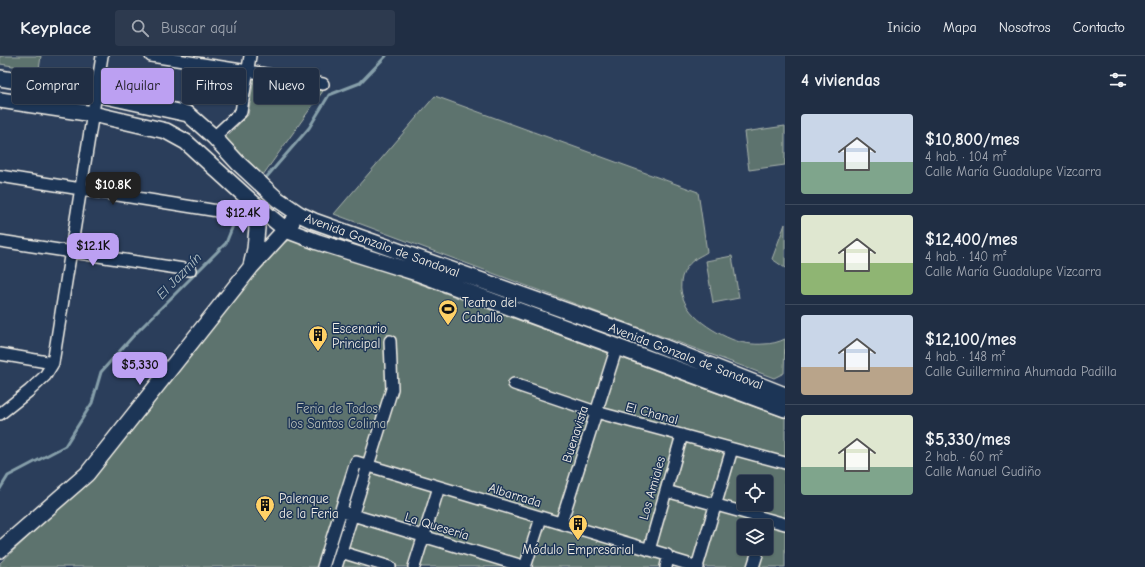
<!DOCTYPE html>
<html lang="es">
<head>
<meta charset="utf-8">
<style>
  :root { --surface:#202e44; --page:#2d3a4f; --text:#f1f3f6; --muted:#a2a8b2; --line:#3d4a5d; --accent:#bca0f2 }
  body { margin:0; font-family:"Comic Neue",sans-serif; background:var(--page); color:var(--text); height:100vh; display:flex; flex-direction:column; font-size:15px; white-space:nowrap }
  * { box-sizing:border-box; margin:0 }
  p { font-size:13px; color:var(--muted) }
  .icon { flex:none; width:22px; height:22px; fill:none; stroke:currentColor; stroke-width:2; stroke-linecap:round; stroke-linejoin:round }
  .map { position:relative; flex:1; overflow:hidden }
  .sheet { display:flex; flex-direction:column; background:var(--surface); width:360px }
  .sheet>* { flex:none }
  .hud { position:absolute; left:12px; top:12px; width:380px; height:36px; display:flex; gap:8px }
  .controls { position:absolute; left:737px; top:419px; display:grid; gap:8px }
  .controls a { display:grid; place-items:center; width:36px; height:36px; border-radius:4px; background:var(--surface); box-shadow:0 1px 3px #0004,0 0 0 1px var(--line); font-size:20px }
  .price { position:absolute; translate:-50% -34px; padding:0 9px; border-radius:8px; background:var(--accent); color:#111; font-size:13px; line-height:26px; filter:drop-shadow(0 1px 2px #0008) }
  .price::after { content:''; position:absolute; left:50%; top:24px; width:12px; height:9px; margin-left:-6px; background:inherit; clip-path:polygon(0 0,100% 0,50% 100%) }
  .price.current { background:#222; color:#fff }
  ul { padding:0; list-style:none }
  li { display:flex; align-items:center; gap:12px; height:100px; padding:0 16px }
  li+li { border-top:1px solid var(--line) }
  li span { display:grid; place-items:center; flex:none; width:112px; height:80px; border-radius:4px; color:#555 }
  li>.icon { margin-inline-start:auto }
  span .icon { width:48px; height:48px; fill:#fffc; stroke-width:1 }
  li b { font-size:17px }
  h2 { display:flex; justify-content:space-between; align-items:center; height:48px; padding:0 16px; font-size:17px }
  .pill { padding:0 14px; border-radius:4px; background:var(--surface); box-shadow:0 1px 3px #0004,0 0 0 1px var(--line); font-size:14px; line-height:36px }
  .pill.current { background:var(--accent); color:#111 }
  header { display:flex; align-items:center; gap:24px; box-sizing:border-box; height:56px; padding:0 20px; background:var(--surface); border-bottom:1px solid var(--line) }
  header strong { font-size:19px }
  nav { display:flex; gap:22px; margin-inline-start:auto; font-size:14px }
  .search { width:280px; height:36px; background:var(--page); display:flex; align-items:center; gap:10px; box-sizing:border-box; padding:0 14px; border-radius:4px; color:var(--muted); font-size:15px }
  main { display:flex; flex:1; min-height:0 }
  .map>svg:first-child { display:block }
  .green { fill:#5d736e; stroke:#a8b2ab; fill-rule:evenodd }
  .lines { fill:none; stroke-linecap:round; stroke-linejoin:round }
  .stream { stroke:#869faa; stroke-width:3 }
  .street-casing { stroke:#f4f1e8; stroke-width:14 }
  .secondary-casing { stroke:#f4f1e8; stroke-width:18 }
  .street { stroke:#1d3557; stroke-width:11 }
  .secondary { stroke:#1d3557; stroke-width:15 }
  .labels { text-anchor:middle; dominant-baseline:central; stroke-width:3; stroke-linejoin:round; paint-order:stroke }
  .street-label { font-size:13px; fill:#f4f1e8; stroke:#1d3557 }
  .poi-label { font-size:13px; fill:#f4f1e8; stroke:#1d3557; text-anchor:start }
  .park-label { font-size:13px; fill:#b8bfb7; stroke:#1d3557 }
  .water-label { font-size:14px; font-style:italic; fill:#b4c1c4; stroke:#1d3557 }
</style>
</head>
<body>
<header>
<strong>Keyplace</strong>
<div class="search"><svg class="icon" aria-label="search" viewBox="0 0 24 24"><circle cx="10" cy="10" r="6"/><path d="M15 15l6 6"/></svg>Buscar aquí</div>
<nav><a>Inicio</a><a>Mapa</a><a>Nosotros</a><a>Contacto</a></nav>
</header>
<main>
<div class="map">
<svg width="785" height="511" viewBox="0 0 785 511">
  <rect width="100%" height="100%" fill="#2b3e5b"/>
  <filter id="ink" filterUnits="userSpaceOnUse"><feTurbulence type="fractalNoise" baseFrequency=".025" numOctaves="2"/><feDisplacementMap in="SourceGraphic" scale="8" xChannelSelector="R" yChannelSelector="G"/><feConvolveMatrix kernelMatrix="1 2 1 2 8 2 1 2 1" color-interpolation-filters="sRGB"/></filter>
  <g filter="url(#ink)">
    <path class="green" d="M0,0h41l-2,14 -39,-6z
      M254,23l69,12 -60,84 -38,-37 23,-23z
      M435,40l263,96 9,60c-4,3 -10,5 -13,8 -6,4 -10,11 -12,17 -8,30 25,52 49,62 9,4 23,6 33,5 7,0 15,-2 21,-5l-1,34 -10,5 -440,-164z
      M785,70v39l-36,5 -5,-38z
      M785,168v44l-13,-9z
      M295,182l490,180v149h-785v-4l92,-85 179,-224 12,-11zM744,426h22v22h-22zM744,470h22v22h-22z
      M732,200l7,42 -26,5 -7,-42z"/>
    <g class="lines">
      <path class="stream" d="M264,124l45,-52 20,-33 31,-12 26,-27
        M0,433l8,-13 57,-30 27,-43 9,-31 34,-38 91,-91 12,-30 9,-11"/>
      <defs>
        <path id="street" d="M151,0l97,15 75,13
          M214,81l27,-25 9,-56
          M0,120l230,37
          M0,185l190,29
          M0,298l53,9
          M514,328l82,28 189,51
          M0,358l29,-23 16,-15 8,-13 49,-307
          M666,435l119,33
          M346,457l180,54
          M561,467l54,-170
          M649,494l33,-115
          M341,496l49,15
          M668,502l30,9
          M323,511l33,-105 311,93 1,3 -2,9
          M336,511l56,-178 -2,-48
          M414,511l25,-80
          M525,511l16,-49
          M697,511l35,-118
          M753,511l6,-19"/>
        <path id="secondary" d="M0,22l96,16 92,20 26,23 24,26 39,36 22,15 15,7 309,110 162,64
          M0,44l93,14 73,17 20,11 66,60 34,28 32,12 99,31 368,136
          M251,210l4,-17 2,-21 -5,-26
          M0,494l87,-76 164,-207 41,-45"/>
      </defs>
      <use href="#street" class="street-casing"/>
      <use href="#secondary" class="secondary-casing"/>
      <use href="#street" class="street"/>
      <use href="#secondary" class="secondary"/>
    </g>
  </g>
  <defs>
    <symbol id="stadium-pin" viewBox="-11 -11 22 30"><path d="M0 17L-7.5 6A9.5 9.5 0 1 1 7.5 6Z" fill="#ffd166" stroke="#1d3557"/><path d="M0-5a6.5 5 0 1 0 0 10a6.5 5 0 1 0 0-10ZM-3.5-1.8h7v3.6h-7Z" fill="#111"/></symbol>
    <symbol id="building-pin" viewBox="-11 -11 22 30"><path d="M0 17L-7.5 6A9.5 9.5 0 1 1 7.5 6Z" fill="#ffd166" stroke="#1d3557"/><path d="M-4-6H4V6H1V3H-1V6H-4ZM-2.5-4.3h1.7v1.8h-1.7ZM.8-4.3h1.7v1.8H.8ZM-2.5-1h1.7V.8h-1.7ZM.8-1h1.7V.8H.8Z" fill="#111"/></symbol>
  </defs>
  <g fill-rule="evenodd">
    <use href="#stadium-pin" x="437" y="242" width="22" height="30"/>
    <use href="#building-pin" x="307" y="268" width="22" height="30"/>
    <use href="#building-pin" x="254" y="438" width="22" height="30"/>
    <use href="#building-pin" x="567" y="457" width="22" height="30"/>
  </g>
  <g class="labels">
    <g class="street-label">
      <text transform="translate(382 189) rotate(20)">Avenida Gonzalo de Sandoval</text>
      <text transform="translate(686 300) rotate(21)">Avenida Gonzalo de Sandoval</text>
      <text transform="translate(652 357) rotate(15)">El Chanal</text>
      <text transform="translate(575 378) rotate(-72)">Buenavista</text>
      <text transform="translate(652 432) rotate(-74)">Los Amiales</text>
      <text transform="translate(515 439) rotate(17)">Albarrada</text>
      <text transform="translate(437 470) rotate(17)">La Quesería</text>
    </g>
    <g class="poi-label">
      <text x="462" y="246">Teatro del<tspan x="462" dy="15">Caballo</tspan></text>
      <text x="332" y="272">Escenario<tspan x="332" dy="15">Principal</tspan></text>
      <text x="279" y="442">Palenque<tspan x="279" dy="15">de la Feria</tspan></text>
      <text x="578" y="493" text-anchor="middle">Módulo Empresarial</text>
    </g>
    <g class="park-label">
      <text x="337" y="352">Feria de Todos<tspan x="337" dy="15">los Santos Colima</tspan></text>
    </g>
    <g class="water-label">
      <text transform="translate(179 220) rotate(-46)">El Jazmín</text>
    </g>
  </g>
</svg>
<div class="controls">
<a><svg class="icon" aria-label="locate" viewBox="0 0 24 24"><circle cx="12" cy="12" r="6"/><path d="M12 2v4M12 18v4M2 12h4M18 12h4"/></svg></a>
<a><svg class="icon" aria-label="layers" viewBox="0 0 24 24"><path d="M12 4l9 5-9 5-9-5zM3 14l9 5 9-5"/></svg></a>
</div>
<b class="price current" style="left:113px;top:150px">$10.8K</b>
<b class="price" style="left:243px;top:178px">$12.4K</b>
<b class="price" style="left:93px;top:211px">$12.1K</b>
<b class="price" style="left:140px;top:330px">$5,330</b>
<div class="hud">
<a class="pill">Comprar</a>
<a class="pill current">Alquilar</a>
<a class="pill">Filtros</a>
<a class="pill">Nuevo</a>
</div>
</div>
<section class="sheet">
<h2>4 viviendas<svg class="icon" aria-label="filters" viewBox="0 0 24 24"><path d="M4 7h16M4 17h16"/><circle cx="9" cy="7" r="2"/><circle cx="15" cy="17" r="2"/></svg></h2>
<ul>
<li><span style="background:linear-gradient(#c9d6e8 60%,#7fa58c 0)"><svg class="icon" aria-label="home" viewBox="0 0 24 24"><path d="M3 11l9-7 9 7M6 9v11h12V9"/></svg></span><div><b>$10,800/mes</b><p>4 hab. · 104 m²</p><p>Calle María Guadalupe Vizcarra</p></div></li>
<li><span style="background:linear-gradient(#dfe7d0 60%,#8fb573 0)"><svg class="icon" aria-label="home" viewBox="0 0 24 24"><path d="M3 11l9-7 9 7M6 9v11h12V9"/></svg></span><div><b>$12,400/mes</b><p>4 hab. · 140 m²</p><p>Calle María Guadalupe Vizcarra</p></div></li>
<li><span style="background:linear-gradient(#c9d6e8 65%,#b9a48a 0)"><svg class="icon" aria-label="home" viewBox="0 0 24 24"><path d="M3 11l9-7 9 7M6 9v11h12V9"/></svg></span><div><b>$12,100/mes</b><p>4 hab. · 148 m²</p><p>Calle Guillermina Ahumada Padilla</p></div></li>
<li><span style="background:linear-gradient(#dfe7d0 65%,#7fa58c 0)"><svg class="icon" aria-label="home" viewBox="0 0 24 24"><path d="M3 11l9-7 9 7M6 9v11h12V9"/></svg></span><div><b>$5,330/mes</b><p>2 hab. · 60 m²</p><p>Calle Manuel Gudiño</p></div></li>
</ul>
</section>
</main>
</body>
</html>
